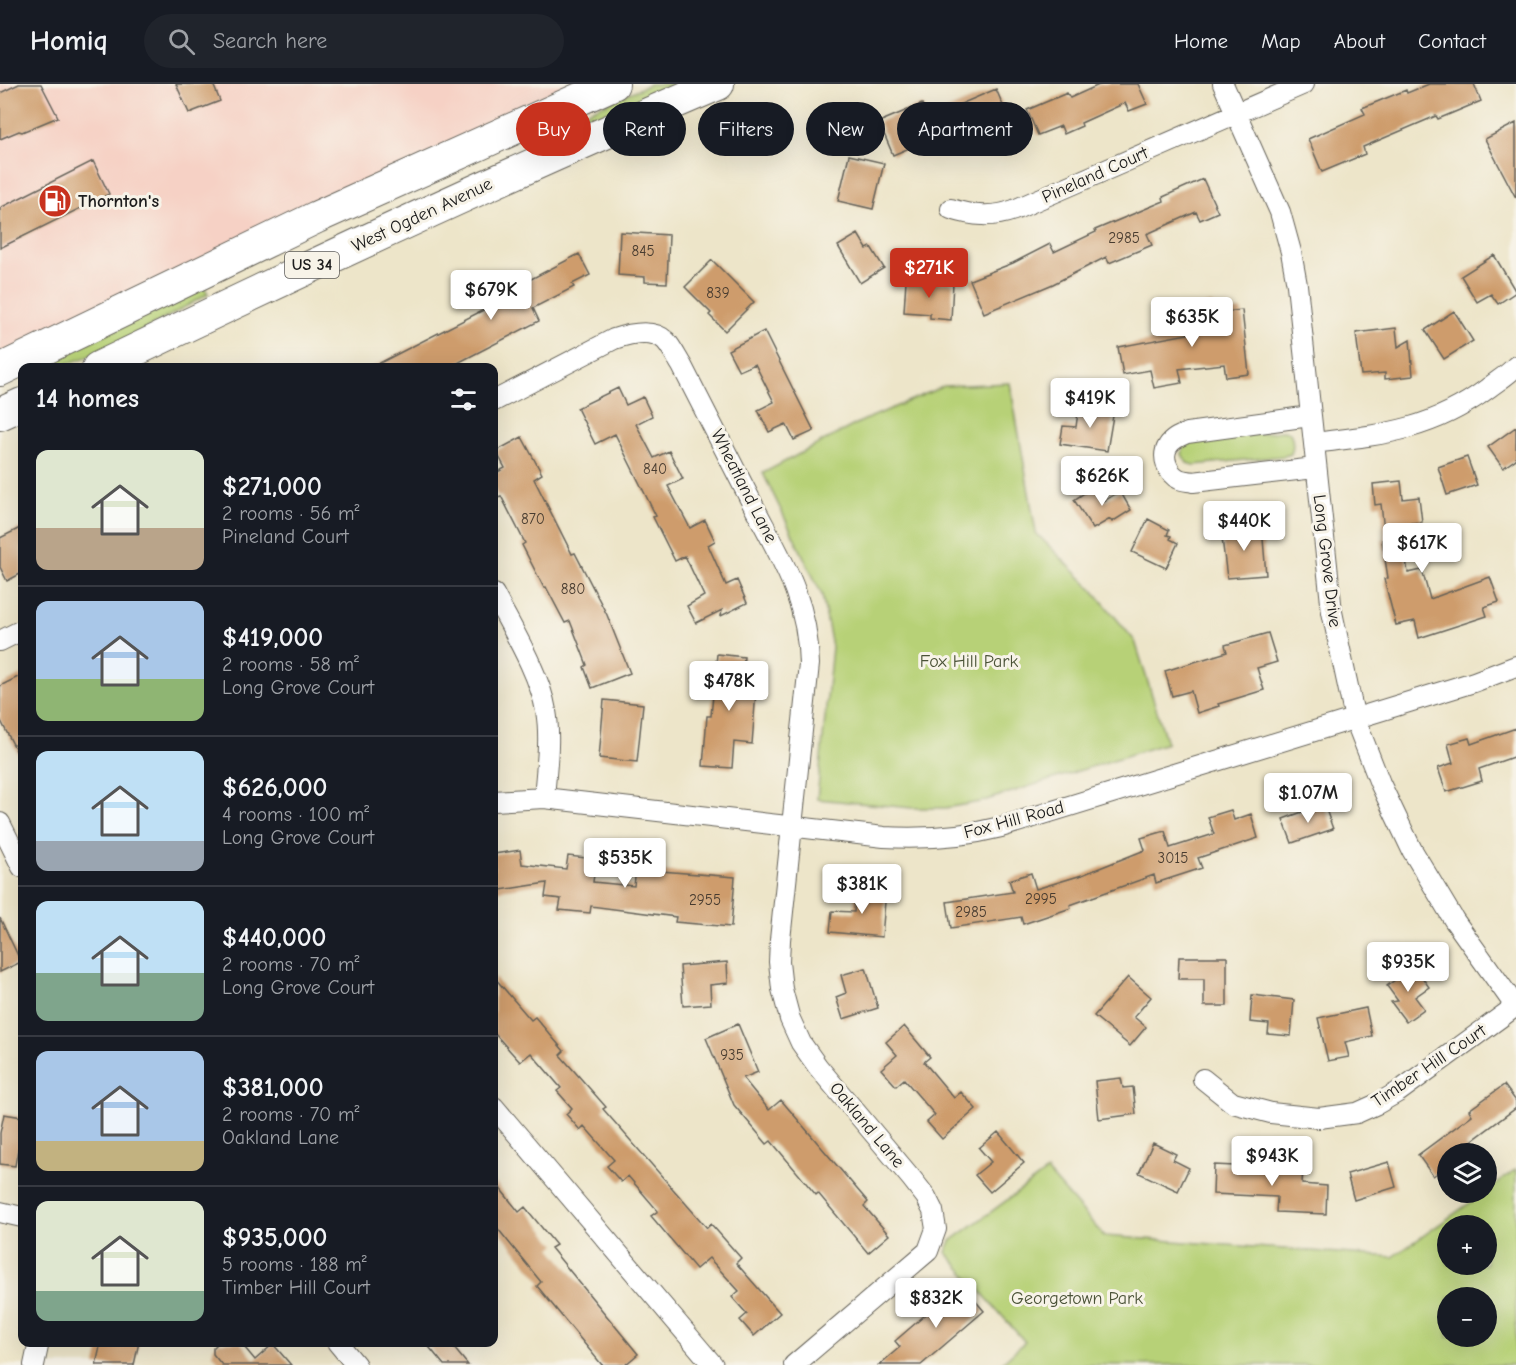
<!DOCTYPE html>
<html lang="en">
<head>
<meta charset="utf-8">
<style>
  :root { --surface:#171b24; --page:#20242c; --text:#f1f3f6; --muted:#9ea1a6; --line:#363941; --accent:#c8321e }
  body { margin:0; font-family:"Comic Neue",sans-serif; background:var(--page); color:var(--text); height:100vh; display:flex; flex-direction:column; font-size:22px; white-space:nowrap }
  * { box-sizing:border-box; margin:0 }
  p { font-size:20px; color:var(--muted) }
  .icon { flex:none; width:33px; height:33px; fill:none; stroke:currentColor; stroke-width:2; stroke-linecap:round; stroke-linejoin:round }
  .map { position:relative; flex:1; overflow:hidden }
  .side { position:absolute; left:18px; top:279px; width:480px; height:984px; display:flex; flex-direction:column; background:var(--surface); border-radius:12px; box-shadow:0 6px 24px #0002 }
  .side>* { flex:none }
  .banner { position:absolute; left:516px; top:18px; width:570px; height:54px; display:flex; gap:12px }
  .controls { position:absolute; left:1437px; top:1059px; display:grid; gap:12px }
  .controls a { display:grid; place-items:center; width:60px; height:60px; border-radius:50%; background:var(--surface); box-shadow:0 6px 24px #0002; font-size:30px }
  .price { position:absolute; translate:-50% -51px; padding:0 14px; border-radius:6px; background:#fff; color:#222; font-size:20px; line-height:39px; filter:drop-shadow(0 2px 3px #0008) }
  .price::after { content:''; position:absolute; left:50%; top:36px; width:18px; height:14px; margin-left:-9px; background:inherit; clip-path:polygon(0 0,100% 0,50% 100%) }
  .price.on { background:var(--accent); color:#fff }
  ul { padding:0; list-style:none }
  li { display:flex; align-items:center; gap:18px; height:150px; padding:0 18px }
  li+li { border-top:2px solid var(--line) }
  li span { display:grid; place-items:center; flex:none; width:168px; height:120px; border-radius:12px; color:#555 }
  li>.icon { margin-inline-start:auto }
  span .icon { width:72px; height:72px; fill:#fffc; stroke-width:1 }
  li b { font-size:26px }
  h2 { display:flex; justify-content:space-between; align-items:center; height:72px; padding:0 18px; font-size:26px }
  .pill { padding:0 21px; border-radius:27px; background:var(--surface); box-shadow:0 6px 24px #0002; font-size:21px; line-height:54px }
  .pill.on { background:var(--accent); color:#fff }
  header { display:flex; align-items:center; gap:36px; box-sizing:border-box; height:84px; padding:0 30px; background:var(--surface); border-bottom:2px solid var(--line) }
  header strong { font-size:28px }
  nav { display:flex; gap:33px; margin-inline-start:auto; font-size:21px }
  .search { width:420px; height:54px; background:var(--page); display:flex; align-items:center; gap:15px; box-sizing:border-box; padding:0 21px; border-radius:33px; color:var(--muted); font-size:22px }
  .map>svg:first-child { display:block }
  .built { fill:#f6d1c5 }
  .green { fill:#b7d177; stroke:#6a764a; stroke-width:1.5; fill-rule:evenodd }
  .building { fill:#ce9c6c }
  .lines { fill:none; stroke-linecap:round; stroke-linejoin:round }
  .street-casing { stroke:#656259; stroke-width:22 }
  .primary-casing { stroke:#656259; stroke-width:34 }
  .street { stroke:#fff; stroke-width:20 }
  .primary { stroke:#fff; stroke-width:32 }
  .labels { text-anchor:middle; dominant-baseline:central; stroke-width:6; stroke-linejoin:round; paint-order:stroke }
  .number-label { font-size:15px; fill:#483c30 }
  .shield { fill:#f7f3e8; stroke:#5e5c59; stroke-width:1.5 }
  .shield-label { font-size:16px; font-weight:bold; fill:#1c1c1c }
  .street-label { font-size:18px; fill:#1c1c1c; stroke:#f7f3e8 }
  .poi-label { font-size:18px; font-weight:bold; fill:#1c1c1c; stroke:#f7f3e8; text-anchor:start }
  .park-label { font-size:18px; fill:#4a5237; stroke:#f7f3e8 }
</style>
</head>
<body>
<header>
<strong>Homiq</strong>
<div class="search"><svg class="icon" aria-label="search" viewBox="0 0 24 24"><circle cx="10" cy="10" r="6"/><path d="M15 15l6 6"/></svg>Search here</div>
<nav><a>Home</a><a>Map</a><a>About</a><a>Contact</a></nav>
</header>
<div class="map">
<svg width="1516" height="1281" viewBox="0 0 1516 1281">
  <rect width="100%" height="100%" fill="#f7f3e8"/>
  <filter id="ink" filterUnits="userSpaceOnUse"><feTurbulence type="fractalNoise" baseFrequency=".0167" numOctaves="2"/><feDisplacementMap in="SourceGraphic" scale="12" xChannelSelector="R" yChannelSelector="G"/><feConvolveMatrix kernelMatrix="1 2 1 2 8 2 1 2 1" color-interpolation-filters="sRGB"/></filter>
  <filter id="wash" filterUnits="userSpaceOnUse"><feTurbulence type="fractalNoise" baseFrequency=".008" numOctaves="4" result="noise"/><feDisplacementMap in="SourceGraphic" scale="24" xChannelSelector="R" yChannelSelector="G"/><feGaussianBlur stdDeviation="1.35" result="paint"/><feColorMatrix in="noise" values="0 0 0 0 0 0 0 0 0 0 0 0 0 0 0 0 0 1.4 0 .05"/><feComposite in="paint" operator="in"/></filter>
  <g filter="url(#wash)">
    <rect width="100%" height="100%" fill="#ede5c9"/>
    <path class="built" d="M0,0h594l-594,271z"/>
    <path class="green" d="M650,0h32l-150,64 -5,-10z
      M204,202l4,8c-40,22 -121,73 -164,73l-1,-3z
      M1010,299l26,150 56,56 43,52 32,102 -187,59 -35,6h-33l-95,-9 15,-152 -10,-52 -59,-122 97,-51 84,-36z
      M1282,347l7,1c4,4 5,16 2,22l-7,2 -90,9 -7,-2 -5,-9 2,-7 8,-6z
      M1516,1085v196h-517l26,-23 -79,-90 5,-11 96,-70 57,65 289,21 91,-64 2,-1 1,-1zM1448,1142h38v38h-38zM1448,1214h38v38h-38z"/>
    <g id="blocks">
      <path class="building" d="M19,0h22l17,33 -36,15 -3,-1 -19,8v-46z
        M176,0h37l7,17 -31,12z
        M1101,0h37l9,20 -18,7 -4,-8 -44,20 1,3 -18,8 -3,-8 -23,9 -11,-25 40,-17 3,5z
        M1429,0h45l7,17 -43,18 -2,-3 -73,31 2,7 -43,18 -14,-33 57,-25 -3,-6 44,-18 1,3z
        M996,5l14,33 -43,19 -6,-15 -68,29 -14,-33 43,-18 6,14z
        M1516,39v75l-31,-59z
        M849,71l35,8 -11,46 -35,-8z
        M93,77l16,33 -109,54v-40z
        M1203,95l15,33 -18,8 -4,-8 -49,22 5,11 -43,18 -3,-6 -53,27 -69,29 -14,-33 43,-17 37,-19 4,8 42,-20 -1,-2 69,-29 -1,-4z
        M620,148l49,3 -2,48 -22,-1v-5l-27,-2z
        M858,150l9,15 4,-2 13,21 -24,15 -22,-37z
        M579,170l11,21 -18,9 2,3 -41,21 6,13 -91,47h-78l141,-72 -3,-5z
        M1494,171l22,37 -18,12 -7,-10 -14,8 -16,-26z
        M712,176l42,42 -29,29 -16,-16 2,-2 -26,-26z
        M906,196l47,3 -2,37 -21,-2v-4l-26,-2z
        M1213,220l1,9 28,-3 7,64 -23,3 -2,-13 -45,5 3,14 -28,5 -4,-18 -27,5 -5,-28 70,-13 -3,-27z
        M1454,227l19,30 -29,18 -19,-29z
        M1396,244l2,19 12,-7 3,36 -28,3v-6l-24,2 -5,-42z
        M764,247l50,100 -20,9 -8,-16 -17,8 -11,-22 16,-8 -19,-38 -16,7 -11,-21z
        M618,304l8,17 17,-8 9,19 -16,8 18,34 15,-7 14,28 -15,7 22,42 15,-8 10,21 -7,4 18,40 11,-5 10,23 -26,13 1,-6 -26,13 -9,-17 17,-10 -19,-40 -10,5 -22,-44 3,-1 -41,-82 -20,10 -18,-36z
        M1079,321l35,5 -7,41 -47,-7 3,-18 13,1z
        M1516,343v32l-13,9 -15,-21z
        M522,353l20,37 -8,5 38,75 3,-1 32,62 23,58 -38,15 -8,-21 3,-2 -17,-44 -5,2 -19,-36 -2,1 -22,-43 3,-2 -24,-47 -3,1 -4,-9v-14l11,-6 -9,-17z
        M1467,373l10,28 -30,10 -9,-28z
        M1401,397l2,18 16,-2 3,25 -21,2 7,49 14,-3 8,29 60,-22 9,25 -15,5 3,9 -68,22 -4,-17 -19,4 -12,-46 4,-1 -6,-38h3l-4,-36 -6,1 -2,-21z
        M1095,402l9,15 16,-10 11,19 -19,12 -2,-3 -17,10 -19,-29z
        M1148,435l21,11 -2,5 4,1 -1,3 8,4 -12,25 -34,-16z
        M22,443v46l-15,8 -7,-14v-29z
        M1262,443l4,48 -39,3 -6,-48z
        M1268,549l9,29 -20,6 7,22 -46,14 1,2 -22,7 -6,-22 -19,5 -7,-25 62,-19 -2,-7z
        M717,570l27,3 -2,20 15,1 -5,66 -18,-2 -2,26 -29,-2 4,-50h4z
        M22,591v87l-22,-43v-33z
        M604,616l39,4 -6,58 -38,-4z
        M1516,644v28l-37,13 3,12 -36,11 -8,-24 15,-5 -5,-19 21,-6 2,6z
        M1324,720l9,25 -41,14 -9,-24z
        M1231,726l3,10 17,-6 7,24 -60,20 4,10 -46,15 -2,-8 -84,30 1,3 -48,16 -2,-7 -70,11 -4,-26 66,-10 -4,-12 22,-7 5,16 46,-14 63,-25 -4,-12 24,-7 5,17 44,-14 -6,-17z
        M520,766l2,14 44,5 2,-13 28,3 -3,23 41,4 3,-26 25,4 -1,7 74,6 -4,50 -56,-5 1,-5 -85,-11 -1,7 -31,-3 2,-11 -16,-2 2,-14 -53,8v-37z
        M856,804l30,2 -4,47 -52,-5 2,-21 22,1z
        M0,834l21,44 -21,10z
        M1179,873h48v49h-23v-27h-26z
        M727,878l1,21 -18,2 1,19 -28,2 -3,-40z
        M1414,882l15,21 -14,10 9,12 -18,13 -15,-20 7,-1 -11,-15z
        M866,884l12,40 -35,11 -7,-22 10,-4 -5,-18z
        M494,893l37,43 4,-3 29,34 -4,4 46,52 -3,2 104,119 4,-4 30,34 -5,5 44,50 -26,23 -14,-16 7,-6 -15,-17 7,-6 -30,-33 -13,11 -45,-53 7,-5 -30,-35 -7,6 -14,-16 7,-6 -30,-34 -4,4 -14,-16 6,-6 -15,-17 4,-3 -30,-35 -11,9 -26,-29z
        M1128,893l23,20 -17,20 12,10 -16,19 -36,-30z
        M1252,911l42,5 -3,36 -23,-2 1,-10 -19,-2z
        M1366,924l6,28 -27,6 4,15 -21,4 -10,-43z
        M738,940l20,48 -15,6 26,32 12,-10 87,102 -4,4 25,29 -21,18 -50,-60 -2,2 -45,-54 -4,3 -33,-39 -28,-67z
        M904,942l26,31 -6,5 30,36 7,-6 15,17 -34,30 -15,-17 8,-7 -31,-36 -8,7 -15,-17 16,-14 -11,-13z
        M1121,994l2,10 10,-1 3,27 -37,5 -4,-38z
        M1504,1001l12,16v7l-51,38 6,8h-23v12l-15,10 -15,-21 54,-40 -3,-5z
        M4,1030l18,3v33l-4,-1 -3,17 -15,-2v-31z
        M998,1048l26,31 -34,29 -15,-17 16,-13 -12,-14z
        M1153,1059l23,11 -3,6 16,8 -11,23 -39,-18z
        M1389,1078l7,25 -42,13 -7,-26z
        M1214,1081l64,3 1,-3 24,1 -1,18 25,2 -1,28 -50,-2 1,-15 -64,-3z
        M494,1097l25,31 6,-5 31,38 -5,3 87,106 -13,11h-23l-65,-79 4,-4 -47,-58z
        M961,1200l23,27 -63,54h-42l21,-18 -5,-6z
        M101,1258h38l-5,23h-38z
        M219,1258h21l15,18 18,-16 18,21h-69l-9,-11v-6z
        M425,1258h24l19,23h-24z"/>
    </g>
  </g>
  <g filter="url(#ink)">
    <use href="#blocks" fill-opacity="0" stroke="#656259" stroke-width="1.5"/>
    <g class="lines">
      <defs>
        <path id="street" d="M1223,0l57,128 11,40 6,33 35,327 23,107 25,64 32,67 42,70 62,87
          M951,125c22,7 41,9 63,1l290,-126
          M494,317l120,-62c15,-5 39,-11 52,2 6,7 11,17 16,25 23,45 46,90 69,135 29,56 57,97 58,163l-29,276 -1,22 3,27 8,30 11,24 17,24 94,112 14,18 7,14 3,18 -8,22 -134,114
          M1310,332l-123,17c-7,3 -15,6 -19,13 -7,11 0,28 11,33 4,2 10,2 14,3l122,-14
          M1314,359c66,-8 117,-12 173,-54 10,-8 21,-14 29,-23
          M494,510c17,33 46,80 52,117 5,28 0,59 -2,87
          M0,557l22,-11
          M494,717l50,-3 340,39c40,2 78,0 117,-10l473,-145 42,-16
          M0,739l22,44
          M1203,995l30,24 38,10 48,5 38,-5 20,-9 21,-12 118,-86
          M494,1023l219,258
          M0,1128l22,5
          M337,1258l19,23
          M34,1281l5,-23"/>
        <path id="primary" d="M98,284c205,-99 410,-195 620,-284
          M0,286l317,-153 296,-133
          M0,330l22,-10"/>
      </defs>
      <use href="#street" class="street-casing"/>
      <use href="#primary" class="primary-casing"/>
      <use href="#street" class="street"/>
      <use href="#primary" class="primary"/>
    </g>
  </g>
  <defs>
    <symbol id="fuel-disc" viewBox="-11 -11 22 22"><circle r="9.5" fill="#c8321e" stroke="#f7f3e8"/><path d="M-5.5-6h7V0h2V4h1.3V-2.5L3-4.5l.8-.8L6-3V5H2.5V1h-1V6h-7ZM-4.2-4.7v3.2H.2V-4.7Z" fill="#fff"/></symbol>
  </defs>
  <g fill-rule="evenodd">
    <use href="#fuel-disc" x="36" y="98" width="38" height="38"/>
  </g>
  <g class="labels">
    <g class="number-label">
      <text x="1124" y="154">2985</text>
      <text x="643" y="167">845</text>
      <text x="718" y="209">839</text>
      <text x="655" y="385">840</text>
      <text x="533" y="435">870</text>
      <text x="573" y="505">880</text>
      <text x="1173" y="774">3015</text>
      <text x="1041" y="815">2995</text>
      <text x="705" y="816">2955</text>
      <text x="971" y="828">2985</text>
      <text x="732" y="971">935</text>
    </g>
    <rect class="shield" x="285" y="168" width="54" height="26" rx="4.5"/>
    <g class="shield-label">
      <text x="312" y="181">US 34</text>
    </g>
    <g class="street-label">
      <text transform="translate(1095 91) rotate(-24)">Pineland Court</text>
      <text transform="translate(422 131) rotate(-25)">West Ogden Avenue</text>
      <text transform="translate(744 402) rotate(63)">Wheatland Lane</text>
      <text transform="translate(1327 477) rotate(83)">Long Grove Drive</text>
      <text transform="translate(1014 736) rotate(-15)">Fox Hill Road</text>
      <text transform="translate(1429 982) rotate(-34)">Timber Hill Court</text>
      <text transform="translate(867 1041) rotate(50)">Oakland Lane</text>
    </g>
    <g class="poi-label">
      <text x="78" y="117">Thornton's</text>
    </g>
    <g class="park-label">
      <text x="969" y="577">Fox Hill Park</text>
      <text x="1077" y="1214">Georgetown Park</text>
    </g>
  </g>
</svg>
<div class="controls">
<a><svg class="icon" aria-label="layers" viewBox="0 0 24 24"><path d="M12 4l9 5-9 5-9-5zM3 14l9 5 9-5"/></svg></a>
<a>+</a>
<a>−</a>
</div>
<b class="price on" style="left:929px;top:215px">$271K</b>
<b class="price" style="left:491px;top:237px">$679K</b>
<b class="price" style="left:1192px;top:264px">$635K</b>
<b class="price" style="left:1090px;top:345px">$419K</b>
<b class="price" style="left:1102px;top:423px">$626K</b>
<b class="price" style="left:1244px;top:468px">$440K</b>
<b class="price" style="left:1422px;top:490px">$617K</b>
<b class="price" style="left:729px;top:628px">$478K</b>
<b class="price" style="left:1308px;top:740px">$1.07M</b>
<b class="price" style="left:625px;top:805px">$535K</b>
<b class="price" style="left:862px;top:831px">$381K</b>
<b class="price" style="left:1408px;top:909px">$935K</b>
<b class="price" style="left:1272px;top:1103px">$943K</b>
<b class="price" style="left:936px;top:1245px">$832K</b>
<div class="banner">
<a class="pill on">Buy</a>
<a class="pill">Rent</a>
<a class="pill">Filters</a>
<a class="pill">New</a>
<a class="pill">Apartment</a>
</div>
<section class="side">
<h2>14 homes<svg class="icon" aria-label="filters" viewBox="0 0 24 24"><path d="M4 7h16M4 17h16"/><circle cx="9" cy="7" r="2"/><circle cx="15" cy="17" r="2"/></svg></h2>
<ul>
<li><span style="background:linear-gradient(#dfe7d0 65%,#b9a48a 0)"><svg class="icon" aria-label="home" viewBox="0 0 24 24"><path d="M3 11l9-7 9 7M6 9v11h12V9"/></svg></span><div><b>$271,000</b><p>2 rooms · 56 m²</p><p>Pineland Court</p></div></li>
<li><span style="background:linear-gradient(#a9c7e8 65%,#8fb573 0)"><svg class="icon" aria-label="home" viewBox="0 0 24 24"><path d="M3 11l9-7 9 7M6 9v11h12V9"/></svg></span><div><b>$419,000</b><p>2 rooms · 58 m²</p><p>Long Grove Court</p></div></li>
<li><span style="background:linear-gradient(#bfe0f5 75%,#9aa5b1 0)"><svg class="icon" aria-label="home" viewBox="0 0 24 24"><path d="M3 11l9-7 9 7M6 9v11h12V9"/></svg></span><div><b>$626,000</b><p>4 rooms · 100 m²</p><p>Long Grove Court</p></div></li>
<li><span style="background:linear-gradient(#bfe0f5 60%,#7fa58c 0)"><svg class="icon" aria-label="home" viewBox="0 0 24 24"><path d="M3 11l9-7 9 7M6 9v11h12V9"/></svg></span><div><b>$440,000</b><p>2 rooms · 70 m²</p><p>Long Grove Court</p></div></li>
<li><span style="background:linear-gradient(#a9c7e8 75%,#c2b280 0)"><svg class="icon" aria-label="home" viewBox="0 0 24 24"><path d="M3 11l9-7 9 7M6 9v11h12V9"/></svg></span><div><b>$381,000</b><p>2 rooms · 70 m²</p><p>Oakland Lane</p></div></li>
<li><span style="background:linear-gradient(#dfe7d0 75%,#7fa58c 0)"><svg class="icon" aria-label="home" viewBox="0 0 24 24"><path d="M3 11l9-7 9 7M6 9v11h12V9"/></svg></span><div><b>$935,000</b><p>5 rooms · 188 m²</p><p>Timber Hill Court</p></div></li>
</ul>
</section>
</div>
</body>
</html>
